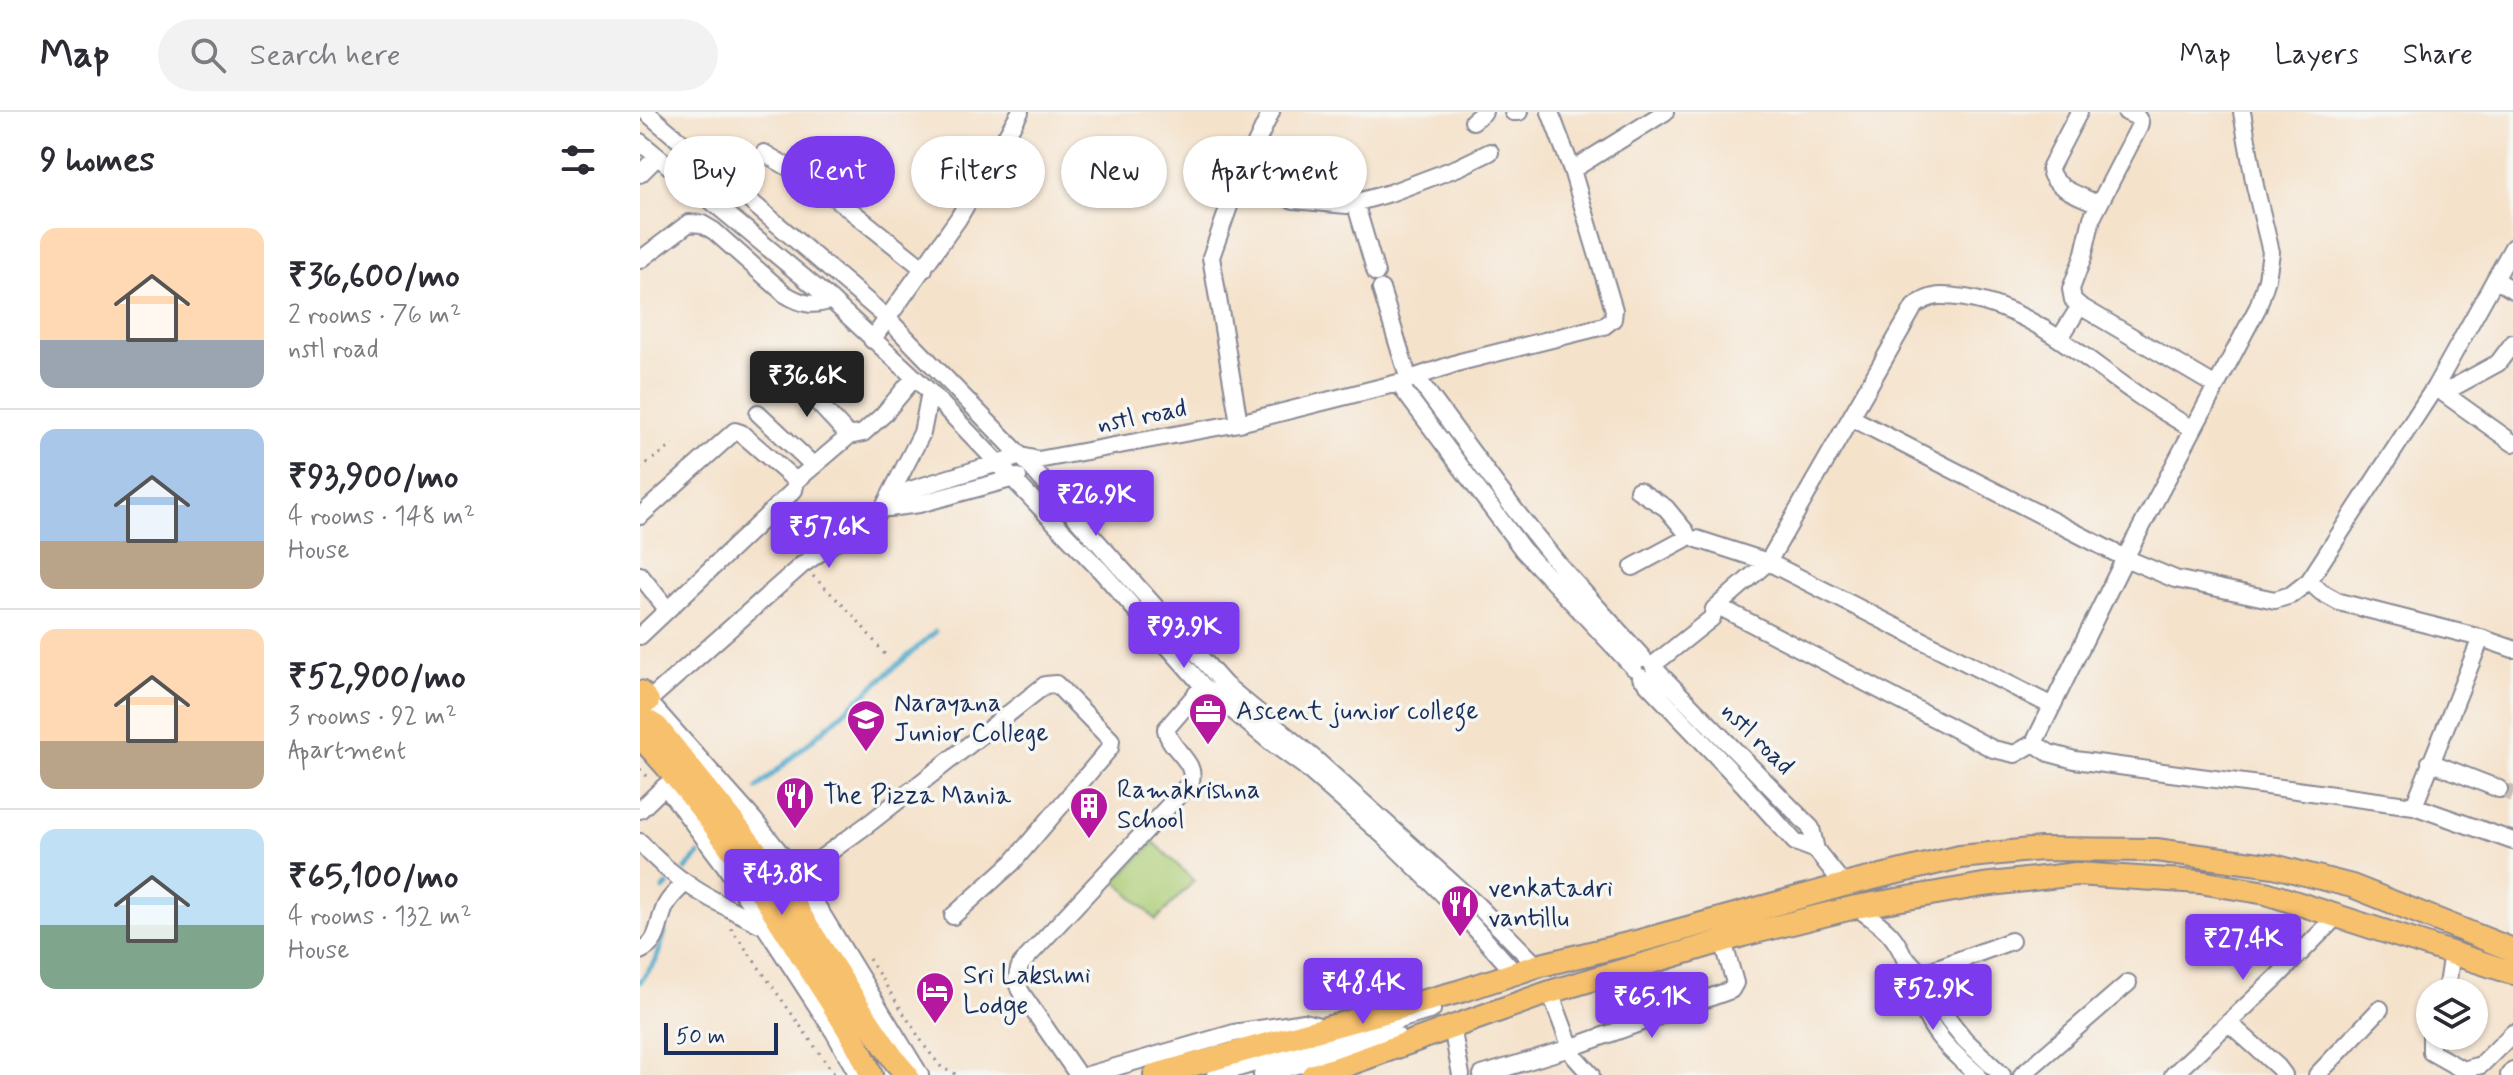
<!DOCTYPE html>
<html lang="en">
<head>
<meta charset="utf-8">
<style>
  :root { --surface:#fff; --page:#f2f2f3; --text:#2b2b33; --muted:#7c7c81; --line:#e1e1e2; --accent:#7c3aed }
  body { margin:0; font-family:Mynerve,sans-serif; background:var(--page); color:var(--text); height:100vh; display:flex; flex-direction:column; font-size:30px; white-space:nowrap }
  * { box-sizing:border-box; margin:0 }
  p { font-size:26px; color:var(--muted) }
  .icon { flex:none; width:44px; height:44px; fill:none; stroke:currentColor; stroke-width:2; stroke-linecap:round; stroke-linejoin:round }
  .map { position:relative; flex:1; overflow:hidden }
  .details { display:flex; flex-direction:column; background:var(--surface); width:640px }
  .details>* { flex:none }
  .guide { position:absolute; left:24px; top:24px; width:760px; height:72px; display:flex; gap:16px }
  .controls { position:absolute; left:1776px; top:866px; display:grid; gap:16px }
  .controls a { display:grid; place-items:center; width:72px; height:72px; border-radius:50%; background:var(--surface); box-shadow:0 2px 6px #0004; font-size:40px }
  .scale { position:absolute; left:24px; bottom:20px; width:114px; box-sizing:border-box; padding-left:8px; border:4px solid #1b2f5e; border-top:0; font-size:22px; line-height:28px; white-space:nowrap; color:#1b2f5e; -webkit-text-stroke:6px #f6f6f2; paint-order:stroke }
  .price { position:absolute; translate:-50% -68px; padding:0 18px; border-radius:8px; background:var(--accent); color:#fff; font-size:26px; line-height:52px; filter:drop-shadow(0 2px 4px #0008) }
  .price::after { content:''; position:absolute; left:50%; top:48px; width:24px; height:18px; margin-left:-12px; background:inherit; clip-path:polygon(0 0,100% 0,50% 100%) }
  .price.active { background:#222; color:#fff }
  ul { padding:0; list-style:none }
  li { display:flex; align-items:center; gap:24px; height:200px; padding:0 40px }
  li+li { border-top:2px solid var(--line) }
  li span { display:grid; place-items:center; flex:none; width:224px; height:160px; border-radius:16px; color:#555 }
  li>.icon { margin-inline-start:auto }
  span .icon { width:96px; height:96px; fill:#fffc; stroke-width:1 }
  li b { font-size:34px }
  h2 { display:flex; justify-content:space-between; align-items:center; height:96px; padding:0 40px; font-size:34px }
  .pill { padding:0 28px; border-radius:36px; background:var(--surface); box-shadow:0 2px 6px #0004; font-size:28px; line-height:72px }
  .pill.active { background:var(--accent); color:#fff }
  header { display:flex; align-items:center; gap:48px; box-sizing:border-box; height:112px; padding:0 40px; background:var(--surface); border-bottom:2px solid var(--line) }
  header strong { font-size:38px }
  nav { display:flex; gap:44px; margin-inline-start:auto; font-size:28px }
  .search { width:560px; height:72px; background:var(--page); display:flex; align-items:center; gap:20px; box-sizing:border-box; padding:0 28px; border-radius:44px; color:var(--muted); font-size:30px }
  main { display:flex; flex:1; min-height:0 }
  .map>svg:first-child { display:block }
  .green { fill:#accc74; stroke:#647e69; stroke-width:2 }
  .lines { fill:none; stroke-linecap:round; stroke-linejoin:round }
  .stream { stroke:#4eaacc; stroke-width:5 }
  .minor-tunnel { stroke:#c9beb5; stroke-width:16; stroke-dasharray:16 8; stroke-linecap:butt }
  .minor-casing { stroke:#888894; stroke-width:20 }
  .major-casing { stroke:#888894; stroke-width:26 }
  .path { stroke:#888894; stroke-width:3; stroke-dasharray:2 6; stroke-linecap:butt }
  .minor { stroke:#fff; stroke-width:16 }
  .major { stroke:#f7c06c; stroke-width:22 }
  .labels { text-anchor:middle; dominant-baseline:central; stroke-width:7; stroke-linejoin:round; paint-order:stroke }
  .street-label { font-size:26px; fill:#1b2f5e; stroke:#f6f6f2 }
  .poi-label { font-size:26px; fill:#1b2f5e; stroke:#f6f6f2; text-anchor:start }
</style>
</head>
<body>
<header>
<strong>Map</strong>
<div class="search"><svg class="icon" aria-label="search" viewBox="0 0 24 24"><circle cx="10" cy="10" r="6"/><path d="M15 15l6 6"/></svg>Search here</div>
<nav><a>Map</a><a>Layers</a><a>Share</a></nav>
</header>
<main>
<section class="details">
<h2>9 homes<svg class="icon" aria-label="filters" viewBox="0 0 24 24"><path d="M4 7h16M4 17h16"/><circle cx="9" cy="7" r="2"/><circle cx="15" cy="17" r="2"/></svg></h2>
<ul>
<li><span style="background:linear-gradient(#ffd9b3 70%,#9aa5b1 0)"><svg class="icon" aria-label="home" viewBox="0 0 24 24"><path d="M3 11l9-7 9 7M6 9v11h12V9"/></svg></span><div><b>₹36,600/mo</b><p>2 rooms · 76 m²</p><p>nstl road</p></div></li>
<li><span style="background:linear-gradient(#a9c7e8 70%,#b9a48a 0)"><svg class="icon" aria-label="home" viewBox="0 0 24 24"><path d="M3 11l9-7 9 7M6 9v11h12V9"/></svg></span><div><b>₹93,900/mo</b><p>4 rooms · 148 m²</p><p>House</p></div></li>
<li><span style="background:linear-gradient(#ffd9b3 70%,#b9a48a 0)"><svg class="icon" aria-label="home" viewBox="0 0 24 24"><path d="M3 11l9-7 9 7M6 9v11h12V9"/></svg></span><div><b>₹52,900/mo</b><p>3 rooms · 92 m²</p><p>Apartment</p></div></li>
<li><span style="background:linear-gradient(#bfe0f5 60%,#7fa58c 0)"><svg class="icon" aria-label="home" viewBox="0 0 24 24"><path d="M3 11l9-7 9 7M6 9v11h12V9"/></svg></span><div><b>₹65,100/mo</b><p>4 rooms · 132 m²</p><p>House</p></div></li>
</ul>
</section>
<div class="map">
<svg width="1873" height="963" viewBox="0 0 1873 963">
  <rect width="100%" height="100%" fill="#f6f6f2"/>
  <filter id="ink" filterUnits="userSpaceOnUse"><feTurbulence type="fractalNoise" baseFrequency=".0125" numOctaves="2"/><feDisplacementMap in="SourceGraphic" scale="16" xChannelSelector="R" yChannelSelector="G"/><feConvolveMatrix kernelMatrix="1 2 1 2 8 2 1 2 1" color-interpolation-filters="sRGB"/></filter>
  <filter id="wash" filterUnits="userSpaceOnUse"><feTurbulence type="fractalNoise" baseFrequency=".006" numOctaves="4" result="noise"/><feDisplacementMap in="SourceGraphic" scale="32" xChannelSelector="R" yChannelSelector="G"/><feGaussianBlur stdDeviation="1.8" result="paint"/><feColorMatrix in="noise" values="0 0 0 0 0 0 0 0 0 0 0 0 0 0 0 0 0 1.4 0 .05"/><feComposite in="paint" operator="in"/></filter>
  <g filter="url(#wash)">
    <rect width="100%" height="100%" fill="#f5e2cb"/>
    <path class="green" d="M514,730l40,39 -38,39 -40,-39z"/>
    <g class="lines">
      <path class="stream" d="M117,676l178,-156
        M46,757l13,-15
        M23,777l4,-4
        M0,870l16,-21 9,-28"/>
    </g>
  </g>
  <g filter="url(#ink)">
    <g class="lines">
      <path class="minor-tunnel" d="M1859,677l14,5"/>
      <defs>
        <path id="minor" d="M6,0l241,206 134,138 204,229 91,75 162,146 59,60
          M873,0h6
          M910,0l22,58 93,-58
          M1439,0l-29,56c1,20 32,28 48,36
          M1486,0l11,5 3,5 -1,5 -47,91 -9,39 -12,32 2,11 7,6 136,80
          M833,9l11,-9
          M0,30l191,158 99,92 171,179 102,115 69,57 32,23 82,72 70,69 58,65
          M124,41l56,33 104,83
          M0,62l17,-17
          M597,72l57,16 53,5 43,-12 69,-26 31,-15
          M715,90l21,71
          M0,148l49,-37 13,1 12,7 71,63c16,10 28,13 46,6
          M1855,167l18,11
          M741,177l28,91
          M1420,226l20,-32
          M232,228l86,-121 62,-107
          M153,264l56,60
          M777,266l97,131 46,57 83,92
          M758,271l125,167 111,118
          M1795,275l78,56
          M1803,281l55,-30 15,-20
          M118,301l56,53
          M1212,306l273,140 50,21 100,21 16,-5 18,-14 126,-194 78,-140
          M599,311l-28,-166 26,-73 34,-72
          M998,378l28,18 20,24
          M249,396l30,-4 99,-27
          M243,397l27,-19 111,-34 17,4 201,-37 159,-40 62,-21 144,-36 9,-7 1,-9 -42,-140
          M0,404l95,-85 6,2 55,48
          M1057,427l71,23 284,144
          M993,455l52,-28
          M0,463l27,34
          M1669,469l12,11 18,10 142,36 32,11
          M1078,494l275,143 22,5 19,-11 91,-185 133,-251 9,-28 4,-27 -16,-66 -13,-74
          M0,524l154,-146 2,-9 53,-45 14,-3 20,-18 31,-37
          M1013,553l59,-47 2,-9 54,-47 146,-255c17,-14 30,-12 51,-9 67,11 116,58 170,95 18,13 38,24 57,36
          M1014,556l157,160 5,22
          M1001,565l102,107 52,58 21,8 28,35
          M1394,631l15,10 26,7 339,46 99,35
          M1790,650l69,27
          M1774,694l67,-168
          M0,698l25,-24 61,81 108,165 24,43
          M0,730c33,39 75,60 120,82
          M158,763l73,-53 174,-137 11,-1 55,56 -1,8 -98,115 -59,53
          M1216,795c11,8 24,16 34,27 20,23 25,63 41,91 12,20 30,35 47,50
          M0,839c21,-9 17,-29 26,-46 4,-8 12,-15 18,-21
          M1269,849l22,24 14,30 20,25 37,35
          M1281,862l90,-33
          M910,880l24,64 17,19
          M1806,880l6,-40
          M1589,911l49,44 6,8
          M812,915l9,48
          M1791,924v16l32,18 18,-5 32,-32
          M280,963l-122,-200 -44,-55 -106,-119 154,-136 81,-56 39,-76 8,-41
          M438,963l-56,-81c-7,-12 -6,-18 -1,-30l169,-181c9,-21 -21,-33 -24,-54l37,-43
          M448,963l146,-42 70,-11 19,5
          M575,963l217,-65
          M622,963l135,-39
          M842,963l88,-27 161,-58 4,-7 -12,-42
          M1382,963l106,-92
          M1533,963l103,-97 62,-63
          M1677,963l63,-66
          M1869,963l4,-5"/>
        <path id="major" d="M0,580l8,9
          M0,605l17,10 115,144 92,144 31,46 12,14
          M0,625c68,71 122,154 173,237 19,30 46,69 58,101
          M515,963l306,-84 76,-25 99,-24 208,-57 116,-28 81,-8 115,1 118,16 78,20 161,64
          M673,963l25,-7 212,-76 193,-57 113,-28 127,-22 93,-11 124,8 66,11 247,80"/>
      </defs>
      <use href="#minor" class="minor-casing"/>
      <use href="#major" class="major-casing"/>
      <path class="path" d="M0,356l33,-23
        M173,464l41,40 33,41
        M0,657l10,10
        M91,816l104,147
        M229,847l57,89 16,20 16,7"/>
      <use href="#minor" class="minor"/>
      <use href="#major" class="major"/>
    </g>
  </g>
  <defs>
    <symbol id="office-pin" viewBox="-11 -11 22 30"><path d="M0 17L-7.5 6A9.5 9.5 0 1 1 7.5 6Z" fill="#b5179e" stroke="#f6f6f2"/><path d="M-6-3h4V-5.5h4V-3h4V5H-6ZM-1-4.5V-3h2v-1.5ZM-6 0V1H6V0Z" fill="#fff"/></symbol>
    <symbol id="school-pin" viewBox="-11 -11 22 30"><path d="M0 17L-7.5 6A9.5 9.5 0 1 1 7.5 6Z" fill="#b5179e" stroke="#f6f6f2"/><path d="M0-5L7-2L0 1L-7-2ZM-4 1L0 2.5L4 1V4Q0 6-4 4Z" fill="#fff"/></symbol>
    <symbol id="restaurant-pin" viewBox="-11 -11 22 30"><path d="M0 17L-7.5 6A9.5 9.5 0 1 1 7.5 6Z" fill="#b5179e" stroke="#f6f6f2"/><path d="M-5-6h1v4h1v-4h1v4h1v-4h1v5L-1.5 .5V6h-2V.5L-5-1ZM5-6V6H3V1.5H1.5Q1.5-4 5-6Z" fill="#fff"/></symbol>
    <symbol id="building-pin" viewBox="-11 -11 22 30"><path d="M0 17L-7.5 6A9.5 9.5 0 1 1 7.5 6Z" fill="#b5179e" stroke="#f6f6f2"/><path d="M-4-6H4V6H1V3H-1V6H-4ZM-2.5-4.3h1.7v1.8h-1.7ZM.8-4.3h1.7v1.8H.8ZM-2.5-1h1.7V.8h-1.7ZM.8-1h1.7V.8H.8Z" fill="#fff"/></symbol>
    <symbol id="hotel-pin" viewBox="-11 -11 22 30"><path d="M0 17L-7.5 6A9.5 9.5 0 1 1 7.5 6Z" fill="#b5179e" stroke="#f6f6f2"/><path d="M-6-4.5h1.5V1H6V5H4.5V3h-9V5H-6ZM-4 0a1.8 1.8 0 1 1 3.6 0ZM.5 0V-2.5h3Q6-2.5 6 0Z" fill="#fff"/></symbol>
  </defs>
  <g fill-rule="evenodd">
    <use href="#office-pin" x="546" y="578" width="44" height="60"/>
    <use href="#school-pin" x="204" y="585" width="44" height="60"/>
    <use href="#restaurant-pin" x="133" y="662" width="44" height="60"/>
    <use href="#building-pin" x="427" y="672" width="44" height="60"/>
    <use href="#restaurant-pin" x="798" y="770" width="44" height="60"/>
    <use href="#hotel-pin" x="273" y="857" width="44" height="60"/>
  </g>
  <g class="labels">
    <g class="street-label">
      <text transform="translate(502 305) rotate(-11)">nstl road</text>
      <text transform="translate(1117 627) rotate(45)">nstl road</text>
    </g>
    <g class="poi-label">
      <text x="254" y="592">Narayana<tspan x="254" dy="30">Junior College</tspan></text>
      <text x="596" y="600">Ascent junior college</text>
      <text x="477" y="679">Ramakrishna<tspan x="477" dy="30">School</tspan></text>
      <text x="183" y="684">The Pizza Mania</text>
      <text x="848" y="777">venkatadri<tspan x="848" dy="30">vantillu</tspan></text>
      <text x="323" y="864">Sri Lakshmi<tspan x="323" dy="30">Lodge</tspan></text>
    </g>
  </g>
</svg>
<div class="controls">
<a><svg class="icon" aria-label="layers" viewBox="0 0 24 24"><path d="M12 4l9 5-9 5-9-5zM3 14l9 5 9-5"/></svg></a>
</div>
<div class="scale">50 m</div>
<b class="price active" style="left:167px;top:307px">₹36.6K</b>
<b class="price" style="left:456px;top:426px">₹26.9K</b>
<b class="price" style="left:189px;top:458px">₹57.6K</b>
<b class="price" style="left:544px;top:558px">₹93.9K</b>
<b class="price" style="left:142px;top:805px">₹43.8K</b>
<b class="price" style="left:1603px;top:870px">₹27.4K</b>
<b class="price" style="left:723px;top:914px">₹48.4K</b>
<b class="price" style="left:1293px;top:920px">₹52.9K</b>
<b class="price" style="left:1012px;top:928px">₹65.1K</b>
<div class="guide">
<a class="pill">Buy</a>
<a class="pill active">Rent</a>
<a class="pill">Filters</a>
<a class="pill">New</a>
<a class="pill">Apartment</a>
</div>
</div>
</main>
</body>
</html>
